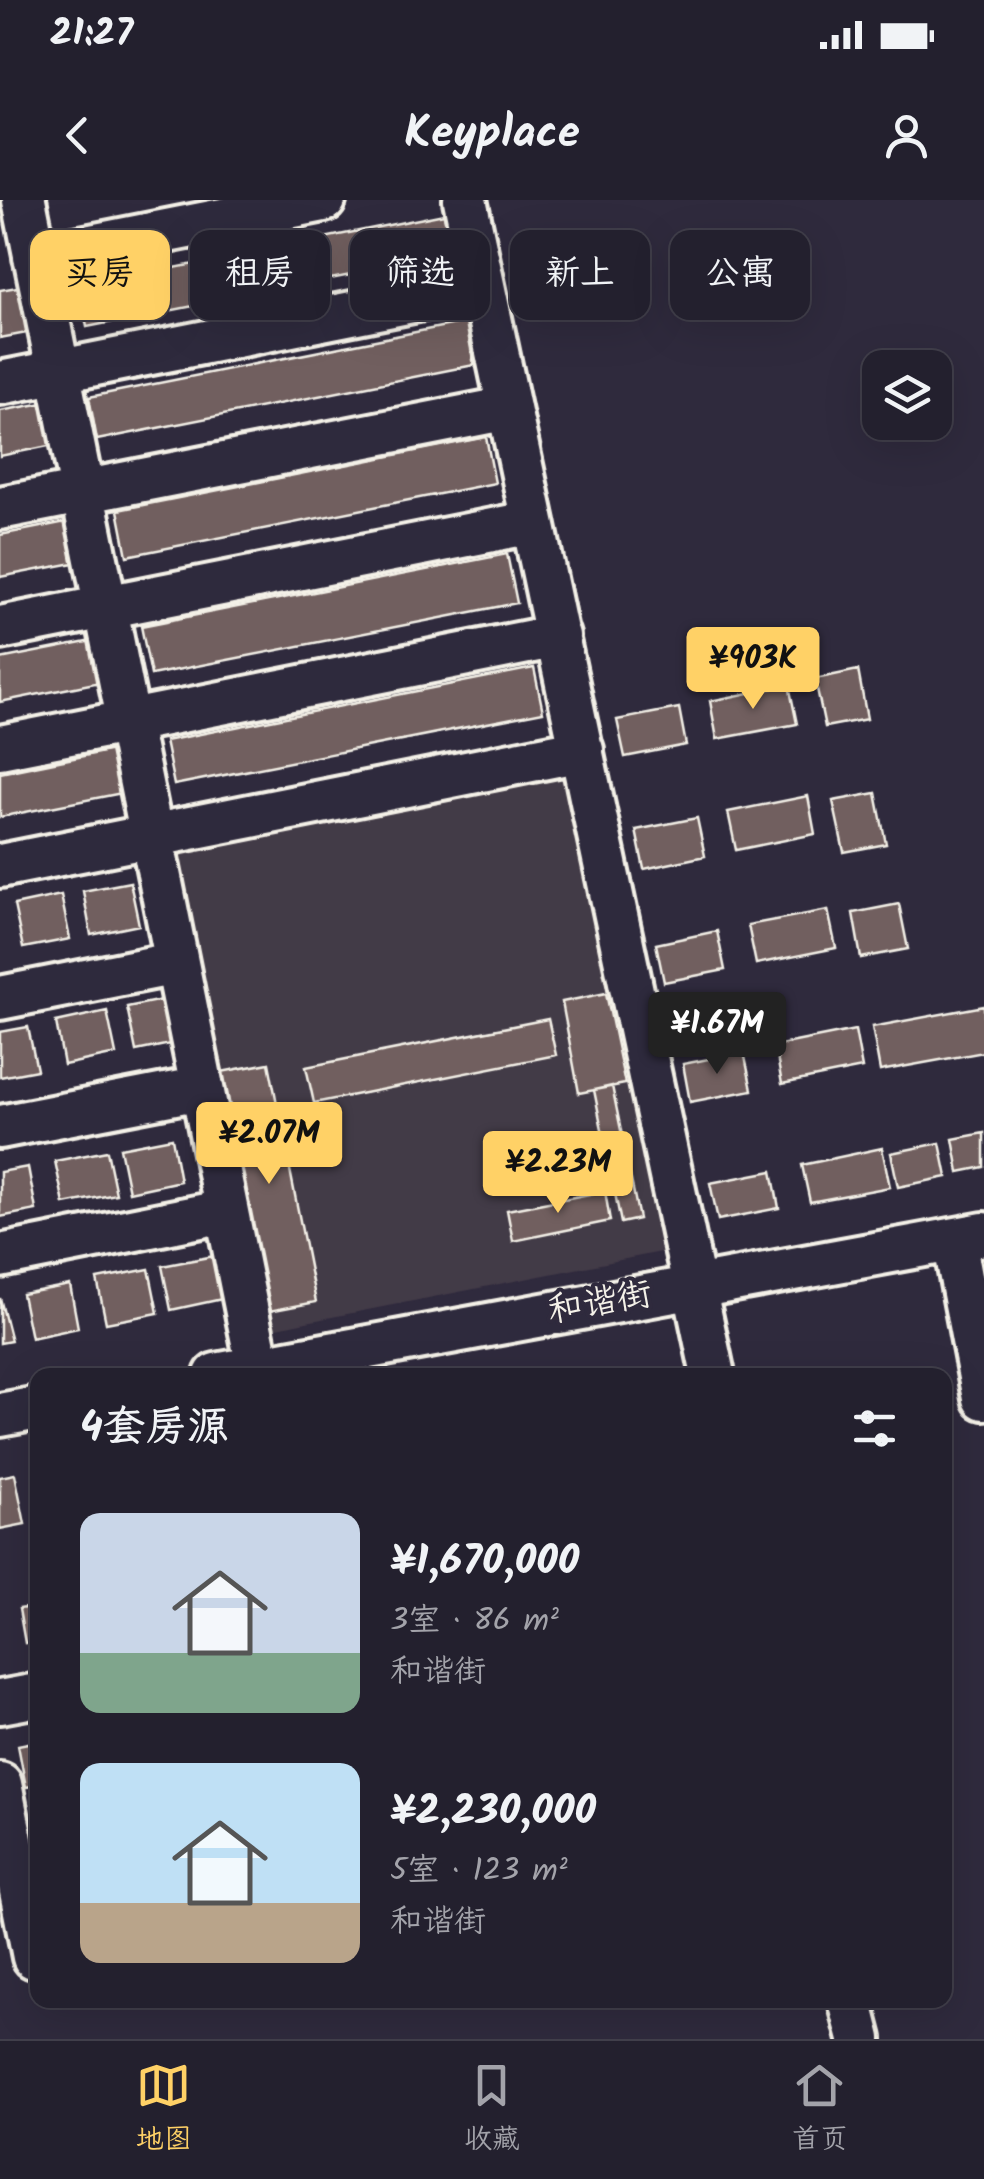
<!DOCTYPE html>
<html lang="zh">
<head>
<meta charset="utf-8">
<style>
  :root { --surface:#23202e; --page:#2b2836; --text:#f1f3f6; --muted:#a3a3aa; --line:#403e4a; --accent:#ffd166 }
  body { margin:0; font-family:Kalam,"LXGW WenKai TC",sans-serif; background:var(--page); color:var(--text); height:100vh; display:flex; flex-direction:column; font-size:38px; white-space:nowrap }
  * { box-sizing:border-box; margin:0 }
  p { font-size:32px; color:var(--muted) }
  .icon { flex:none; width:55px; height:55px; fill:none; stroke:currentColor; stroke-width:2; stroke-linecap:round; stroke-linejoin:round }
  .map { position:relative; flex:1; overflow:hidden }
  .side { position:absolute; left:30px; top:1168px; width:922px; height:640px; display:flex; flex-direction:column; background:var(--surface); border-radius:20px; box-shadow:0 10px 40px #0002,0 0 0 2px var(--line) }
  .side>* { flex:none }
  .hud { position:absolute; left:30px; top:30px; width:925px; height:90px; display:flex; gap:20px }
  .buttons { position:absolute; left:862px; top:150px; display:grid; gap:20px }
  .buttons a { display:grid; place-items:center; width:90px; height:90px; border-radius:20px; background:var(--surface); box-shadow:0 10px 40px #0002,0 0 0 2px var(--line); font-size:50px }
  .price { position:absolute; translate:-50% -85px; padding:0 22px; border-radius:10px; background:var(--accent); color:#111; font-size:32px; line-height:65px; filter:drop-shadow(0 2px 5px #0008) }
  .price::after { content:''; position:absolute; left:50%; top:60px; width:30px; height:22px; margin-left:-15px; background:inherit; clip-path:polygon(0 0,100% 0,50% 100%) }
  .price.on { background:#222; color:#fff }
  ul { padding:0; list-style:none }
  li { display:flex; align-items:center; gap:30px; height:250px; padding:0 50px }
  li span { display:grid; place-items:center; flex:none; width:280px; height:200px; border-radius:20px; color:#555 }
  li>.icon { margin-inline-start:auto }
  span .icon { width:120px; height:120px; fill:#fffc; stroke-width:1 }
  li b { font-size:42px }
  h2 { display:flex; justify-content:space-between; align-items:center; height:120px; padding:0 50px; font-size:42px }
  .chip { padding:0 35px; border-radius:20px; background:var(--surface); box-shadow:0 10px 40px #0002,0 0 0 2px var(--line); font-size:35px; line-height:90px }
  .chip.on { background:var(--accent); color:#111 }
  .status { display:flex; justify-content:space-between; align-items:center; height:70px; padding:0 50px; background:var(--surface); direction:ltr }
  .status svg { height:28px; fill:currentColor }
  header { display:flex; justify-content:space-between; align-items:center; height:130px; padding:0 50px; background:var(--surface); font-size:45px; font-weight:700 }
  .tabs { display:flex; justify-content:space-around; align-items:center; height:140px; border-top:2px solid var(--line); background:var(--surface); font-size:28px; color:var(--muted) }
  .tabs a { display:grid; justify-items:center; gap:5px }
  .tabs .on { color:var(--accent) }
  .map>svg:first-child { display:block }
  .built { fill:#433a47 }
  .building { fill:#715e5e; stroke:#f4f1e8; stroke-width:2.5 }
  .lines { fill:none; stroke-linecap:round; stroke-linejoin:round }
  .minor-casing { stroke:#f4f1e8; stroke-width:50 }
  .minor { stroke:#2f2a3d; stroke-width:42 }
  .labels { text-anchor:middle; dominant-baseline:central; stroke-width:8; stroke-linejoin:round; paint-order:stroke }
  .street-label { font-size:35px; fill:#f4f1e8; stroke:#2f2a3d }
</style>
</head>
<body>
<div class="status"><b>21:27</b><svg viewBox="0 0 49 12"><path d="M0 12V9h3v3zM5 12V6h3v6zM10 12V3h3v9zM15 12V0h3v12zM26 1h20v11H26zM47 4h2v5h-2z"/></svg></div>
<header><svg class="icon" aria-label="back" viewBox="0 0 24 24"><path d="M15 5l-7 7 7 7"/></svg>Keyplace<svg class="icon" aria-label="person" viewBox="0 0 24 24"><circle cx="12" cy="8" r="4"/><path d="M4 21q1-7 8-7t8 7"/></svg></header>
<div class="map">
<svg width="984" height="1839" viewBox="0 0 984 1839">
  <rect width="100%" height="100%" fill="#2f2a3d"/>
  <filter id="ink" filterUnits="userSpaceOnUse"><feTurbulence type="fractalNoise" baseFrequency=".01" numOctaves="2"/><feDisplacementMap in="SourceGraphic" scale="20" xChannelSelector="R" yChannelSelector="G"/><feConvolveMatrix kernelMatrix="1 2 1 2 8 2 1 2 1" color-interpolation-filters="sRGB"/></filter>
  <g filter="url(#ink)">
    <path class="built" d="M564,563l97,489 -395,78 -97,-489z"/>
    <path class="building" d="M444,14l8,41 -365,72 -8,-40z
      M23,86l9,46 -32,6v-48z
      M466,122l8,43 -377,75 -8,-43z
      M49,202l9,42 -58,12v-45z
      M486,237l9,46 -368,73 -9,-46z
      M76,320l8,41 -84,16v-42z
      M507,354l10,49 -366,72 -10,-49z
      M97,440l8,41 -105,21v-43z
      M534,468l9,44 -369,73 -9,-44z
      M858,470l9,49 -42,8 -10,-48z
      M789,485l8,39 -80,15 -7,-38z
      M679,508l7,37 -61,12 -8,-37z
      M113,550l9,43 -122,24v-44z
      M876,593l10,51 -42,8 -11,-51z
      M808,596l7,38 -79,16 -8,-38z
      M697,618l8,38 -61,13 -8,-39z
      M130,682l9,43 -48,10 -8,-44z
      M61,695l9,44 -47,9 -9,-43z
      M899,704l9,45 -47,9 -8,-45z
      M828,710l8,38 -80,16 -8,-39z
      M717,731l8,39 -61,12 -8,-38z
      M606,793l19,91 -46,9 -17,-91z
      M172,798l8,44 -44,9 -9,-44z
      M984,806v46l-104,19 -8,-44z
      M107,811l9,43 -52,11 -8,-43z
      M548,819l8,36 -242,48 -8,-36z
      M28,827l9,43 -37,7v-45z
      M855,830l7,38 -80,16 -7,-38z
      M744,852l8,38 -62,12 -7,-38z
      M269,863l47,239 -47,9 -48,-239z
      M612,886l27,133 -18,4 -27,-133z
      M984,933v34l-25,5 -6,-33z
      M172,938l8,43 -51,11 -9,-44z
      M940,943l7,34 -49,10 -7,-34z
      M882,948l8,39 -80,15 -8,-37z
      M107,951l9,43 -52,10 -9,-43z
      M28,967l8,43 -36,7v-45z
      M772,971l7,37 -61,12 -8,-37z
      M605,991l5,30 -97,20 -6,-31z
      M214,1056l8,43 -51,11 -9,-44z
      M149,1069l9,44 -52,10 -9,-44z
      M70,1085l8,43 -47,10 -9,-44z
      M0,1098l11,43 -11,2z
      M15,1274l10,50 -25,5v-52z
      M38,1406v35l-13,2 -6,-34z
      M38,1541v44l-12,2 -8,-42z"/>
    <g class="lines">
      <defs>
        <path id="minor" d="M24,0l234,1167
          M465,0l248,1175
          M35,57l289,-57
          M0,183l483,-96
          M0,308l509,-100
          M0,428l533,-106
          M0,547l558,-111
          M0,666l582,-116
          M0,798l177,-35
          M0,927l201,-39
          M954,1040l30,158
          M0,1056l226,-45
          M216,1175l768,-141
          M0,1215l38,-7
          M0,1502l38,-7
          M0,1584l34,173
          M850,1800l10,39"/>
      </defs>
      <use href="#minor" class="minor-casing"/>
      <use href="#minor" class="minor"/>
    </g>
  </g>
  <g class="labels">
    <g class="street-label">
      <text transform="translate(600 1104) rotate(-10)">和谐街</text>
    </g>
  </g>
</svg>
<div class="buttons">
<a><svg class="icon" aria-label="layers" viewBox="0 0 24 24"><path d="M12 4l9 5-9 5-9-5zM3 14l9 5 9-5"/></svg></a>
</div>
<b class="price" style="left:753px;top:512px">¥903K</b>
<b class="price on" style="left:717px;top:877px">¥1.67M</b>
<b class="price" style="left:269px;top:987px">¥2.07M</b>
<b class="price" style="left:558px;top:1016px">¥2.23M</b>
<div class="hud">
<a class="chip on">买房</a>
<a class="chip">租房</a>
<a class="chip">筛选</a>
<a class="chip">新上</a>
<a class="chip">公寓</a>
</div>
<section class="side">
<h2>4套房源<svg class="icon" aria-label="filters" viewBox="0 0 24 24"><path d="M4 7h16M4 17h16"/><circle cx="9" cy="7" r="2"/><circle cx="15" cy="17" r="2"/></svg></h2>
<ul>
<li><span style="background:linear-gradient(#c9d6e8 70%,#7fa58c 0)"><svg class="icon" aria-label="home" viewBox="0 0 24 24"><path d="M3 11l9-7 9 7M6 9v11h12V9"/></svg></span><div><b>¥1,670,000</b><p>3室 · 86 m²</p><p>和谐街</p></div></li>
<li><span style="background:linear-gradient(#bfe0f5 70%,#b9a48a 0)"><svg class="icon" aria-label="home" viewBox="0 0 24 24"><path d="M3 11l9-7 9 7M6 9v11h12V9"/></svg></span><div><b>¥2,230,000</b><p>5室 · 123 m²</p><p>和谐街</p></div></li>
</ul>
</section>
</div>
<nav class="tabs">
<a class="on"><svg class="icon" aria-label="map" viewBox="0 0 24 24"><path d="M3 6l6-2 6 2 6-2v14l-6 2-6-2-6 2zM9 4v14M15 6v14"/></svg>地图</a>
<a><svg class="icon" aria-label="saved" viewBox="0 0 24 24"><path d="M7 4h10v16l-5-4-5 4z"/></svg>收藏</a>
<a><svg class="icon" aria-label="home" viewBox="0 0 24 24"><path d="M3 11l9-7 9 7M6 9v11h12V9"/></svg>首页</a>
</nav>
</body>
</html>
